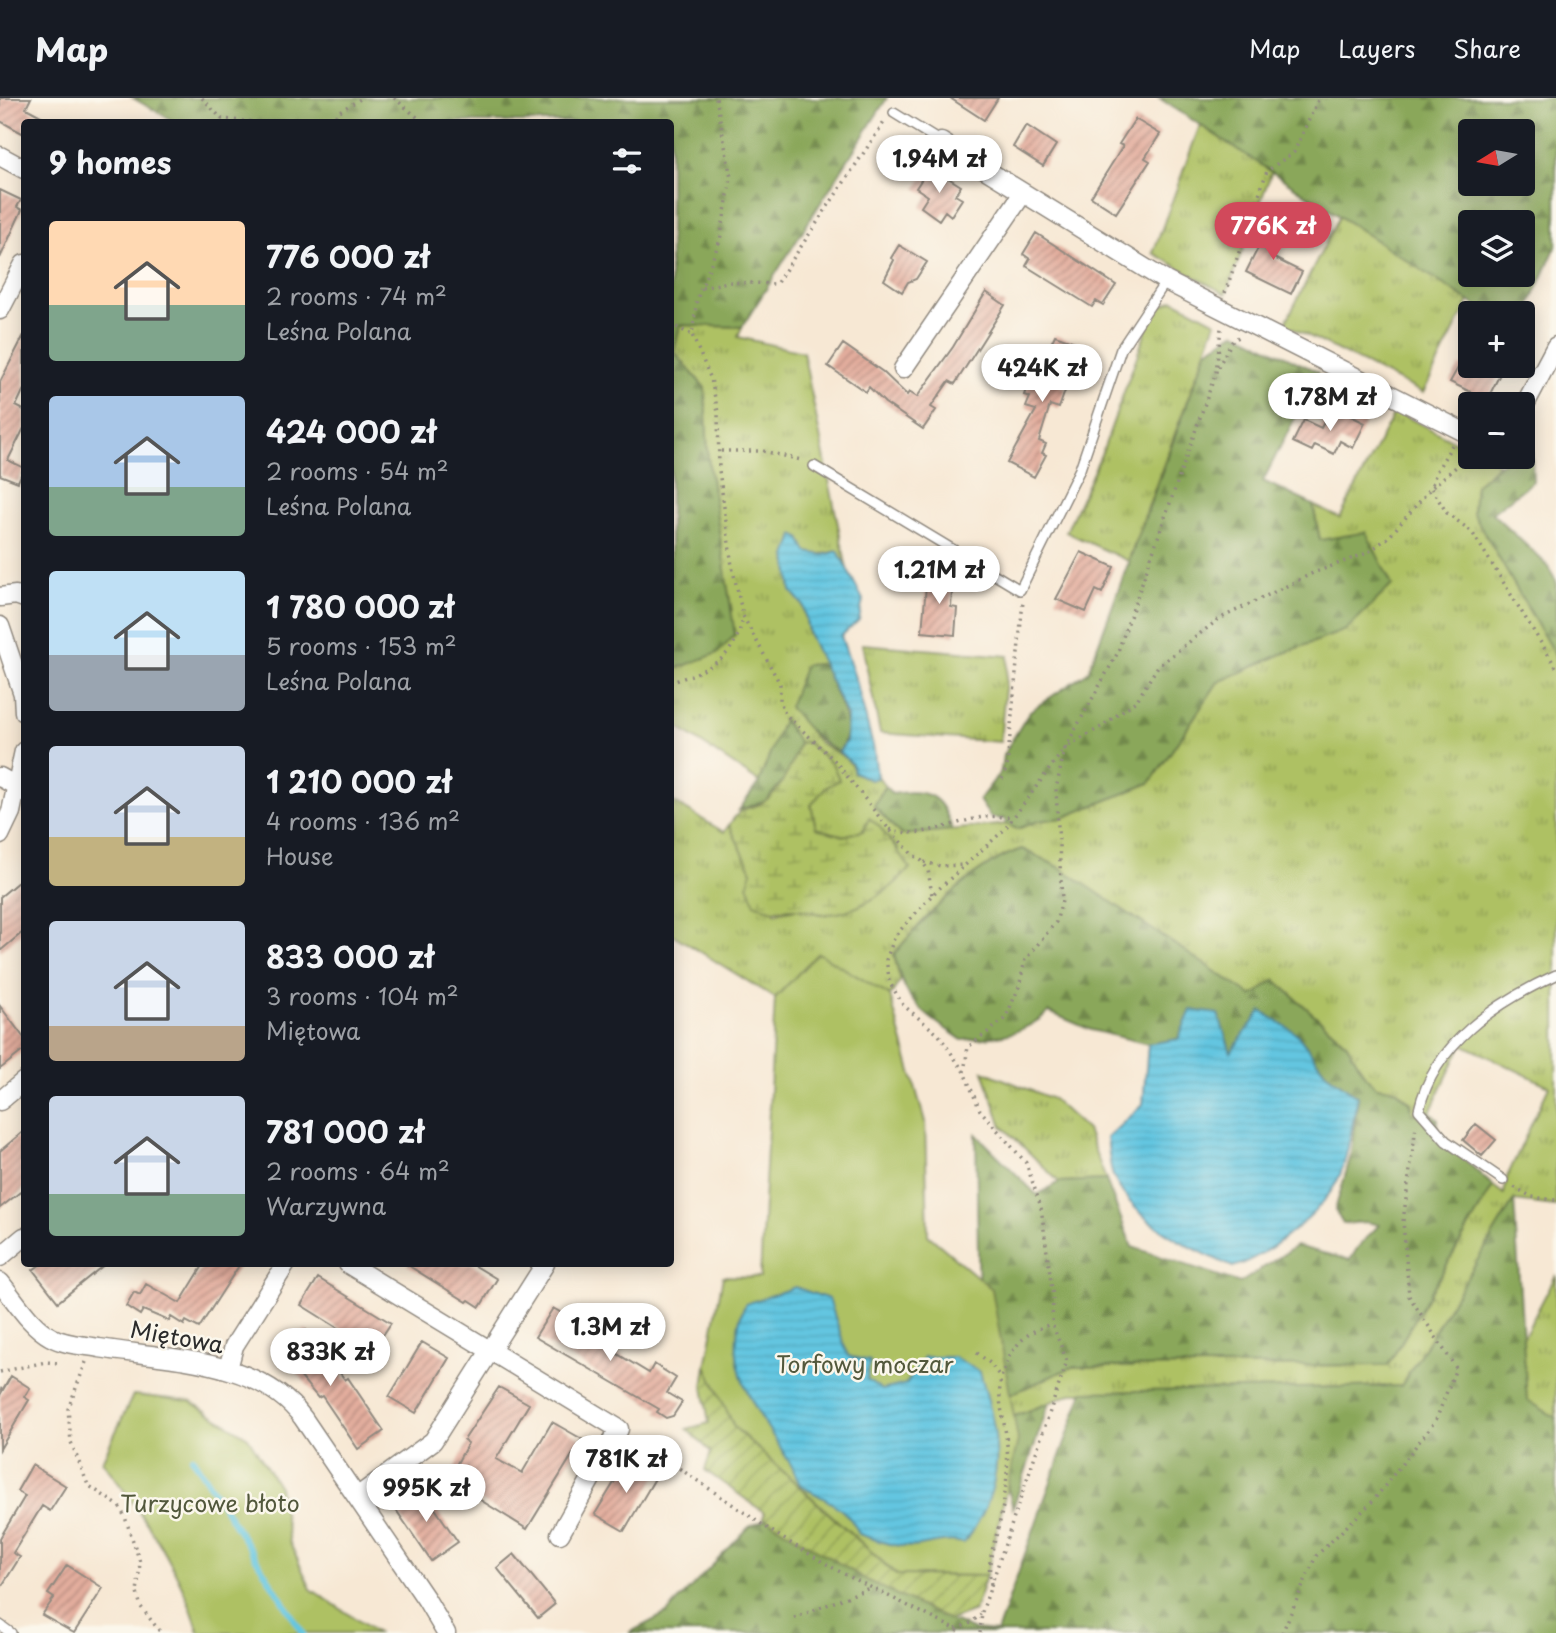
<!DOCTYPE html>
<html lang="en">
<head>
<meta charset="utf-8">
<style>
  :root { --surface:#171b24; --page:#242831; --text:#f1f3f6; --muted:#9ea1a6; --line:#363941; --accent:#d1495b }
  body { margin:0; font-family:"Playpen Sans",sans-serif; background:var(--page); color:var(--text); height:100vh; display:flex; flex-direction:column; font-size:26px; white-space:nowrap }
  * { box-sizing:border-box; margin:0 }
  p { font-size:23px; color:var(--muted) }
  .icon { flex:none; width:38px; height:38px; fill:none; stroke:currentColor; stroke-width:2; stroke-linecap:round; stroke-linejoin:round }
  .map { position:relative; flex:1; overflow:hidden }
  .sheet { position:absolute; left:21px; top:21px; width:653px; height:1148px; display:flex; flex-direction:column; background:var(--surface); border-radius:7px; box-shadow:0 4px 18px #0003 }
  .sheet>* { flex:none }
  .needle { width:46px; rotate:259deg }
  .fabs { position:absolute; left:1458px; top:21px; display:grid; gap:14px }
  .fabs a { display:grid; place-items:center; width:77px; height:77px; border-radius:7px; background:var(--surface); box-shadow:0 4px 18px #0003; font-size:35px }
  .price { position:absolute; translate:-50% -60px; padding:0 16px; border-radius:24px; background:#fff; color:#222; font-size:23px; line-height:46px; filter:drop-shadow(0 2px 4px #0008) }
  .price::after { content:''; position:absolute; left:50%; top:42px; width:21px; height:16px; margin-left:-10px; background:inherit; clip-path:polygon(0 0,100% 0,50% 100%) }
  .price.active { background:var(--accent); color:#fff }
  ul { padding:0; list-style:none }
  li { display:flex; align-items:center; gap:21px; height:175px; padding:0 28px }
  li span { display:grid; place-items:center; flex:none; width:196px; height:140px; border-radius:7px; color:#555 }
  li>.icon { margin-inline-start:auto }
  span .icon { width:84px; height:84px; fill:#fffc; stroke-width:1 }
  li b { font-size:30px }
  h2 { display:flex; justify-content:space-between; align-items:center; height:84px; padding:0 28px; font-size:30px }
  header { display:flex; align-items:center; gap:42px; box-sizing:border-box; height:98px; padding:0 35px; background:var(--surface); border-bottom:2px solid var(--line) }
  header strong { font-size:33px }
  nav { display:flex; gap:38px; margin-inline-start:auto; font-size:24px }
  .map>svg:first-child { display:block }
  .grass { fill:url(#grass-tufts); stroke:#6c7648; stroke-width:2 }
  .forest { fill:url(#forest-firs); stroke:#5a6942; stroke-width:2; fill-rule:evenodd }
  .wetland { fill:url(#wetland-marsh); stroke:#6c7648; stroke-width:2 }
  .park { fill:#aec164; stroke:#6c7648; stroke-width:2 }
  .garden { fill:url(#garden-furrows); stroke:#6c7648; stroke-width:2 }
  .water { fill:url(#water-rules); stroke:#477886; stroke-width:2 }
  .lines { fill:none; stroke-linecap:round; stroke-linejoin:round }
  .stream { stroke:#63c6e1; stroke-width:6 }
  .building { fill:url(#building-hatch) }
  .lane-casing { stroke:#918a80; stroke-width:12 }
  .street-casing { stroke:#918a80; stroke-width:21 }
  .path { stroke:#918a80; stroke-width:3.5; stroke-dasharray:2 5; stroke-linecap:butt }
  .lane { stroke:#fff; stroke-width:9 }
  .street { stroke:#fff; stroke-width:18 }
  .labels { text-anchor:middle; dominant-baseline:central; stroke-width:5; stroke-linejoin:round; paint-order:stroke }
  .street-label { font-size:23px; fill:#2b2b2b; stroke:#fbf7ec }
  .park-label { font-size:23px; fill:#52583c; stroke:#fbf7ec }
</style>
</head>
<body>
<header>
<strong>Map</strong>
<nav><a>Map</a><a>Layers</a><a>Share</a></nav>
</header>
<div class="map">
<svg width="1556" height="1535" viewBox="0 0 1556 1535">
  <defs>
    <pattern id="grass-tufts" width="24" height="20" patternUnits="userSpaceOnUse" patternTransform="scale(1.75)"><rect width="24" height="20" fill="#aec164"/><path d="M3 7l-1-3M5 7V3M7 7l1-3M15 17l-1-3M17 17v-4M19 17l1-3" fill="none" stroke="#8e9d53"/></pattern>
    <pattern id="forest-firs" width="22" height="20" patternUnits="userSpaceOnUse" patternTransform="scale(1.75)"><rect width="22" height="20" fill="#8aa75a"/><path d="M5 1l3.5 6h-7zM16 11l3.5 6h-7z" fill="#71884b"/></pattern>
    <pattern id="wetland-marsh" width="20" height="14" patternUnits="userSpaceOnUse" patternTransform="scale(1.75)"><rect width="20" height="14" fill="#aec164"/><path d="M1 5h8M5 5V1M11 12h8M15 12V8" fill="none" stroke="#8e9d53"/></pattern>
    <pattern id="garden-furrows" width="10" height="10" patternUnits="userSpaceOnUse" patternTransform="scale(1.75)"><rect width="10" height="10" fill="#aec164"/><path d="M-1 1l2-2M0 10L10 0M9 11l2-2" fill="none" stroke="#8e9d53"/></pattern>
    <pattern id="water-rules" width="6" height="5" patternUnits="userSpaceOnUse" patternTransform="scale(1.75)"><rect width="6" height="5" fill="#63c6e1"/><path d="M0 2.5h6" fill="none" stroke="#56aac1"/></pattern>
    <pattern id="building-hatch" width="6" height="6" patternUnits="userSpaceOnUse" patternTransform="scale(1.75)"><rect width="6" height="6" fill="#e3ad9d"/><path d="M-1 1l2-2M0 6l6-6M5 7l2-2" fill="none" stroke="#b88d80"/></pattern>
  </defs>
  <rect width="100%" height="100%" fill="#fbf7ec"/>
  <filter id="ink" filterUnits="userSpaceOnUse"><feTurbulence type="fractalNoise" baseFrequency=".0143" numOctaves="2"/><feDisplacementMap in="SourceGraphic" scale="14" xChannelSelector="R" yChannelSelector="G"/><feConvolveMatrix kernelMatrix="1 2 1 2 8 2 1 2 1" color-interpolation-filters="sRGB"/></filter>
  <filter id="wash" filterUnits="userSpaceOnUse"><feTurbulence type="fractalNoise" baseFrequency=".00686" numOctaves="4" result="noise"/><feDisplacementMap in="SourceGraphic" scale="28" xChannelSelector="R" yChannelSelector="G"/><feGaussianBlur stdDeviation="1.57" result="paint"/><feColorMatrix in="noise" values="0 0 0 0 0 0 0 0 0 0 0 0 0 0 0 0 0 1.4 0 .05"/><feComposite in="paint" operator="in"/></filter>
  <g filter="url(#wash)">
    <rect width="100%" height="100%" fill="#f7e8d4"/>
    <path class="grass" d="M1200,27l72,46 -46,123 -73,-41z
      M1340,117l129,86 -46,92 -138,-69z
      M1174,202l42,22 -88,239 -62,-29 37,-82 51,-141z
      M680,227l62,2 -4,10 65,15 44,217 -9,-18c-12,3 -26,6 -35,-2l-13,2 -3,5 4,34 12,16 6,29 17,34 -7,-5 -21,54c10,7 13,18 22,25 14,10 29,11 34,29l16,8 7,-5 8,11 -11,20 27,29 105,-11 12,5 20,-8 24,-3 88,-35 68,-101 66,-29 62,-23 -26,-90 -7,-35 27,13 55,-107 75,38v8h15l14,7 -24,21 -2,28 83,144v549l-42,-5 -113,185 -327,7 -77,30 -6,-20 81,-36 316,-2 105,-179 11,8 3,-17 42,-91 -87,-42 -32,68 -18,2 -1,-11 -16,-14 -19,-2 -11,-11 -18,-32 -72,-64 -23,17 -193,-130 -37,-18c-47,15 -97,68 -128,105l6,27 -10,15 -72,-43 -43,45 -105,-65v-133l54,32 5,-7 46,88 22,-4 29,6 72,-66 -29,-31 -6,13 -20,5 -27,-8 -5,-23 14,-17 14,-8 -6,-15 -26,-23 -8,1 -15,-23 -25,62 -89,-60v-51l47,-18 15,-42 -11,-56 -13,-97 -3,-70 -31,-36z
      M862,546l146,12 -8,86 -120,-9z
      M983,973l70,28 34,31 19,50 -47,2 -57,-56z
      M1556,1177v143l-29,-18 -17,-37z"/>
    <path class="forest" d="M133,0h754l-145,229 -62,-2 -6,27 31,36 3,70 27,177 -17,18 -48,18v-549h-495z
      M1159,0h397v148l-33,75 -1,-8h-35zM1470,33h52v53h-52zM1470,124h52v53h-52z
      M1236,234l82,40 -55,109 50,24 7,35 46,-8 26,53 -46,45 -62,23 -66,29 -68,101 -88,35 -24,3 -21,8 -11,-5 -1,-5 -14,-1 -12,-18 22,-29 2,-16 27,-44 58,-39 119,-322z
      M1531,339l2,44 -41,32 54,51 10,17v76l-83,-144 2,-28 34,-28h13l1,-16z
      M819,566l7,5c8,29 32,53 13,83 -21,-10 -36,-27 -50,-45l16,-42z
      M783,622l16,23 -11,32 -22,26 -27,9 20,-28z
      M885,688l7,8c35,-6 51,1 60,36l-51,5 -27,-29z
      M1022,751l37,18 193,129 23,-16 72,64 18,32 11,11 19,2 16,14 1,11 18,-2 8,7 -1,15 56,52 -105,179 -316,2 -81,36 -11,-31 -4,-238 61,61 22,-13 47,-2 26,67 108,36 56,-37 54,14 8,-13 21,-22 -12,-3 -24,2 -8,-14 15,-51 8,-62 -31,-23 -31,-41 -65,20 -53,-14 -30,5 -57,-14 -42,-18c-29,24 -51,25 -87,28 -40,-28 -57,-35 -68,-86 31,-37 81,-90 128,-105z
      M1514,1102l13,200 29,18v215h-927l38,-20 82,-86 62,-29 86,77 89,1 -12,35 -24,9 24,10 23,2 86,-240 318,-6z
      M1049,1305l-36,105 -5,-19 -1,-38 -10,-28z"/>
    <path class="wetland" d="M807,644l26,23 6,15 -14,8 -14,17 5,23 27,8 20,-5 6,-13 10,8 31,42c-18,22 -56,47 -86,46 -9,0 -18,-5 -27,-5 -23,-1 -16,6 -42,-5l-7,-20 4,-13 -23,-46c16,-24 19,-12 36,-24 18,-13 28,-38 34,-58z"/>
    <path class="park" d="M818,855l72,43 35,126 3,113 64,54 26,151 -32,136 -89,-1 -163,-148 -28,-61 17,-90 37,1 15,-279z
      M133,1297l57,6 58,36 31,50 10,54 22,48 66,44h-178c-18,-64 -57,-120 -97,-172z"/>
    <path class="garden" d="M706,1268l28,61 162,148 90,1 -12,35 -25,9 -79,-38 -107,-65 2,-4 -60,-43 6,-18 -24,-23 22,-6 -6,-36z"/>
    <path class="water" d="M794,437l6,3 7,14 17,3 14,-4 25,49 -4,20 -18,16 15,45 18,69 3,28 -7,2 -16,-8 -2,-8 -13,-12 7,-11 1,-25 -38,-81 -6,-30 -12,-14 -4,-35z
      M1191,912l27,4 13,38 30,-41 35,22 31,41 31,23c-6,24 -8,52 -17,75 -13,37 -72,83 -108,95 -45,-20 -98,-44 -120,-91 -4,-11 -4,-27 -6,-38l36,-34 5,-60 30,-5z
      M795,1189l34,12 19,57 22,5 -3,18 15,11 24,-6 18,-27h30l26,15c20,67 29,112 -16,171 -18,-4 -26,0 -44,3 -20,3 -42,-5 -61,-12 -9,-22 -25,-30 -45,-41 -5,-3 -11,-5 -14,-9 -4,-5 -5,-13 -9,-19 -31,-53 -73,-96 -46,-161z"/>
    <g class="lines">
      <path class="stream" d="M192,1359l111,176"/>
    </g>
    <g id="blocks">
      <path class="building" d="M0,0h31l-5,10 26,14h-28v12l-24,-13z
        M950,0h48l-14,22z
        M1135,21l25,15 -15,24 5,3 -34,52 -25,-16 32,-51 -4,-2z
        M1026,27l30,20 -13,21 -30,-19z
        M927,73l12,7 3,-4 19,12 -6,9 7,4 -11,17 -6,-5 -6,9 -18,-13 7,-11 -12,-8z
        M0,92l21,10 -4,7 5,3 -22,48z
        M1272,122l14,7 -14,30 30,15 -11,22 -45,-22z
        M1036,135l80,52 -13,20 -7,-4 -4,6 -66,-41 4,-7 -7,-5z
        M899,147l28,17 -11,17 -8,3 -6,10 -18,-12 10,-20 -3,-2z
        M986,194l19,13 -50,79 -6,-3 -18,26 5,3 -13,19 -38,-26 -16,-16 -3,5 -38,-26 15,-22 40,28 24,23 2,-3 8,5 36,-50z
        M24,237v54l-8,17 8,4v18l-16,32 16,8 -6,14 -18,-7v-93z
        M1055,237l20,7 -15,44 6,2 -7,20 -9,-3 -11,36 7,3 -4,9 4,2 -12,22 -27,-14 29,-53 -10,-3 4,-10 -6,-2 12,-34 6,2z
        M1459,268h45l-17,34 -37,-18z
        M1339,312l26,13 -12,25 -13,-7 -6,13 -19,-9 -3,6 -19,-9 11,-22 17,8 5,-10 7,3z
        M1081,454l33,15 -12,26 -6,-3 -10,22 -30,-13z
        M927,476l26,2 -2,31 6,1 -2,27 -33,-3z
        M24,779v54l-24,20v-54z
        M0,908l24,32v12l-24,19z
        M1476,1026l20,16 -14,16 -19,-16z
        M24,1033v58l-24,19v-57z
        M41,1166h64l-47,38 -25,-32z
        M204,1166h36l-41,64 -13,-7 -2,4 -13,-8 -2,4 -26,-11 -3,5 -14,-9 8,-14 6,3 6,-11 34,19z
        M406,1166h66l25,15 -17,28 -11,-7 -2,2z
        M318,1180l73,45 -18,27 -72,-45z
        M553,1210l24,14 -4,5 76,46 5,-9 22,14 -9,15 15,9 -9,14 -7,2 -9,-6 2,-3 -124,-72z
        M306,1232l23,35 4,-2 12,17 3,-2 36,53 -26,18 -36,-53 -4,2 -27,-33 -6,3 -12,-17z
        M422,1244l27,16 -33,55 -27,-16z
        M11,1278l19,12 -6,9 5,3 -29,49v-54z
        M499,1289l30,17 -33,55 26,14 30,-51 30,17 -55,90 -79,-49 20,-37 -4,-3z
        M629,1360l28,17 -33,56 -29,-17z
        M32,1367l34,21 -16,25 -8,-5 -29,47 7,4 -20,32v-51l25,-42 -8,-5z
        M421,1390l37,54 -27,19 -37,-54z
        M514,1456l41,50 -17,14 -41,-50z
        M67,1467l36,23 -29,45 -32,-18 12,-17 -6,-4z"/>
    </g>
  </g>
  <g filter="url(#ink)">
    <use href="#blocks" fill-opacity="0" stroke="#918a80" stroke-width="2"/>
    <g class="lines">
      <defs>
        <path id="lane" d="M894,15l47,29
          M814,368l206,124 60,-121 41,-120 45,-68
          M1503,1082l-57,-39 -27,-31c15,-67 78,-108 137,-135
          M0,1527l11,8"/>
        <path id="street" d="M941,44l225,139 304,154
          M0,58l24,13
          M0,212l24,-46
          M903,271l120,-176
          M1522,312l34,-64
          M0,499l16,-2 8,3
          M0,528l23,68 1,18
          M0,679l18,10
          M0,737l11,-23 13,-61
          M0,1003l24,-20
          M0,1159l24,-20
          M348,1166l271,165 -59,105
          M0,1184c15,18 30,44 51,55 14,8 33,8 48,11 67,11 160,10 204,70l123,181 20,34
          M228,1271l6,-23 52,-82
          M357,1399l76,-56 112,-177"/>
      </defs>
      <use href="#lane" class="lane-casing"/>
      <use href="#street" class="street-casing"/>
      <path class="path" d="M202,0l20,21 31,3
        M394,0l29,24
        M716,0l15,80 -11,62 -23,59 -5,36 19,44 7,33 1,58 13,96 11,50 37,68v17l5,13 50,47 53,67 24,26 10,7 6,9 4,25
        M332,24l6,-10 24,-14
        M702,190l25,-6 49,2 109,-163
        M1225,195l42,-122 27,-19 25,-54
        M670,226l22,11
        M1218,269l15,-27 6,-3
        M1452,347l-16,27 -5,16 16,25 25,19 84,135
        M721,353h42l38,9
        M670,585c40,-15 63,-21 73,-65
        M1002,681l5,-12 16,-166
        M890,731c28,12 65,-8 94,-12 9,-1 19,0 28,0
        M924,764l16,4 25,-1
        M964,974l4,-25 37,-28 14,-32 6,-27 31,-38 6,-21 -6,-112 9,-41 36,-21 36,-27 21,-34 61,-47 94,-46 54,-20 22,-16 42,-49 39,-33
        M1514,1089l18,10 24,3
        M977,1255l13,10 11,15
        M86,1264l-18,47 3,33 17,43 31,21 6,11 15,45 -3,31 4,14 20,26
        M0,1274l46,-10 14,1
        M0,1291l3,1
        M633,1339l149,101 60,35 121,60
        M991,1486c-5,-22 4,-42 9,-63 5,-24 9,-51 7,-76 -1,-22 -12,-48 -5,-70 9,-28 22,-43 50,-51
        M794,1520l78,-31
        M956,1531l15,-6 10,-9
        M980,1535l2,-21 85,-251 -15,-37 1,-27 -12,-90 -15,-44 -46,-53 -16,-38 -25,-37 -36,-30 -13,-22 -4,-23 9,-24 37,-41 72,-65 61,-82 52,-94 99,-282 5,-44
        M1282,1535l34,-77 57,-55 63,-81 20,-52 -47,-72 -6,-75 13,-95"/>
      <use href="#lane" class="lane"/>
      <use href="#street" class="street"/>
    </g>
  </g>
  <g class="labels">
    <g class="street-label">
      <text transform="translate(177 1238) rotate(10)">Miętowa</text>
    </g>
    <g class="park-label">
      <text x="865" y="1265">Torfowy moczar</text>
      <text x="210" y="1404">Turzycowe błoto</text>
    </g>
  </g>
</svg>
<div class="fabs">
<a><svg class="needle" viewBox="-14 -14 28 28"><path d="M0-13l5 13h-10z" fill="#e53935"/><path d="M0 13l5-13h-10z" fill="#9ea1a6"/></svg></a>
<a><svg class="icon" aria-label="layers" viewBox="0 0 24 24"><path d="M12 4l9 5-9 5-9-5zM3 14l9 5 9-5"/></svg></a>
<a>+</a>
<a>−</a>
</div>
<b class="price" style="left:939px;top:97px">1.94M zł</b>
<b class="price active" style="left:1273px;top:164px">776K zł</b>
<b class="price" style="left:1042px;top:306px">424K zł</b>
<b class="price" style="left:1330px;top:335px">1.78M zł</b>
<b class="price" style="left:939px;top:508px">1.21M zł</b>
<b class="price" style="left:610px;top:1265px">1.3M zł</b>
<b class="price" style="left:330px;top:1290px">833K zł</b>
<b class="price" style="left:626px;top:1397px">781K zł</b>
<b class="price" style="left:426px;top:1426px">995K zł</b>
<section class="sheet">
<h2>9 homes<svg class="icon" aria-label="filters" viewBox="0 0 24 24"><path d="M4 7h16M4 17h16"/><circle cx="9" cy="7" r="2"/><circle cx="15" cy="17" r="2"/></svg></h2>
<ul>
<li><span style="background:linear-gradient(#ffd9b3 60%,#7fa58c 0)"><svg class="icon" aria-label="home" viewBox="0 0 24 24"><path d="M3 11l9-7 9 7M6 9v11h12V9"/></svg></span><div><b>776 000 zł</b><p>2 rooms · 74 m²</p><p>Leśna Polana</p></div></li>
<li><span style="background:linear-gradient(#a9c7e8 65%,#7fa58c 0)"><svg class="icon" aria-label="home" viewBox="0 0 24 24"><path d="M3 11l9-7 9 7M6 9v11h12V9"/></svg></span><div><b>424 000 zł</b><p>2 rooms · 54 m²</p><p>Leśna Polana</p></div></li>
<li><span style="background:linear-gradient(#bfe0f5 60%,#9aa5b1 0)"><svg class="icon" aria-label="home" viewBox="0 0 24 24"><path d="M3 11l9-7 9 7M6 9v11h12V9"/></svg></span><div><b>1 780 000 zł</b><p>5 rooms · 153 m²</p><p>Leśna Polana</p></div></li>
<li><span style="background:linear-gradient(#c9d6e8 65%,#c2b280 0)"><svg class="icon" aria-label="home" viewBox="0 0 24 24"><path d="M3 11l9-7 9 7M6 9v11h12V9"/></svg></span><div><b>1 210 000 zł</b><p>4 rooms · 136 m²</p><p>House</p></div></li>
<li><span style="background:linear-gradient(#c9d6e8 75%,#b9a48a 0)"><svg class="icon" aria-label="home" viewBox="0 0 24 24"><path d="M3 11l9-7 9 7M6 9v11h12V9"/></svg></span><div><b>833 000 zł</b><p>3 rooms · 104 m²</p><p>Miętowa</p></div></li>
<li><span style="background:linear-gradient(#c9d6e8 70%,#7fa58c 0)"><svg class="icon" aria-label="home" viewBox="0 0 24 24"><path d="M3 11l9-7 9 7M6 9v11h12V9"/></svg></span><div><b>781 000 zł</b><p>2 rooms · 64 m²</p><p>Warzywna</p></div></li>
</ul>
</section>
</div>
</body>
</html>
